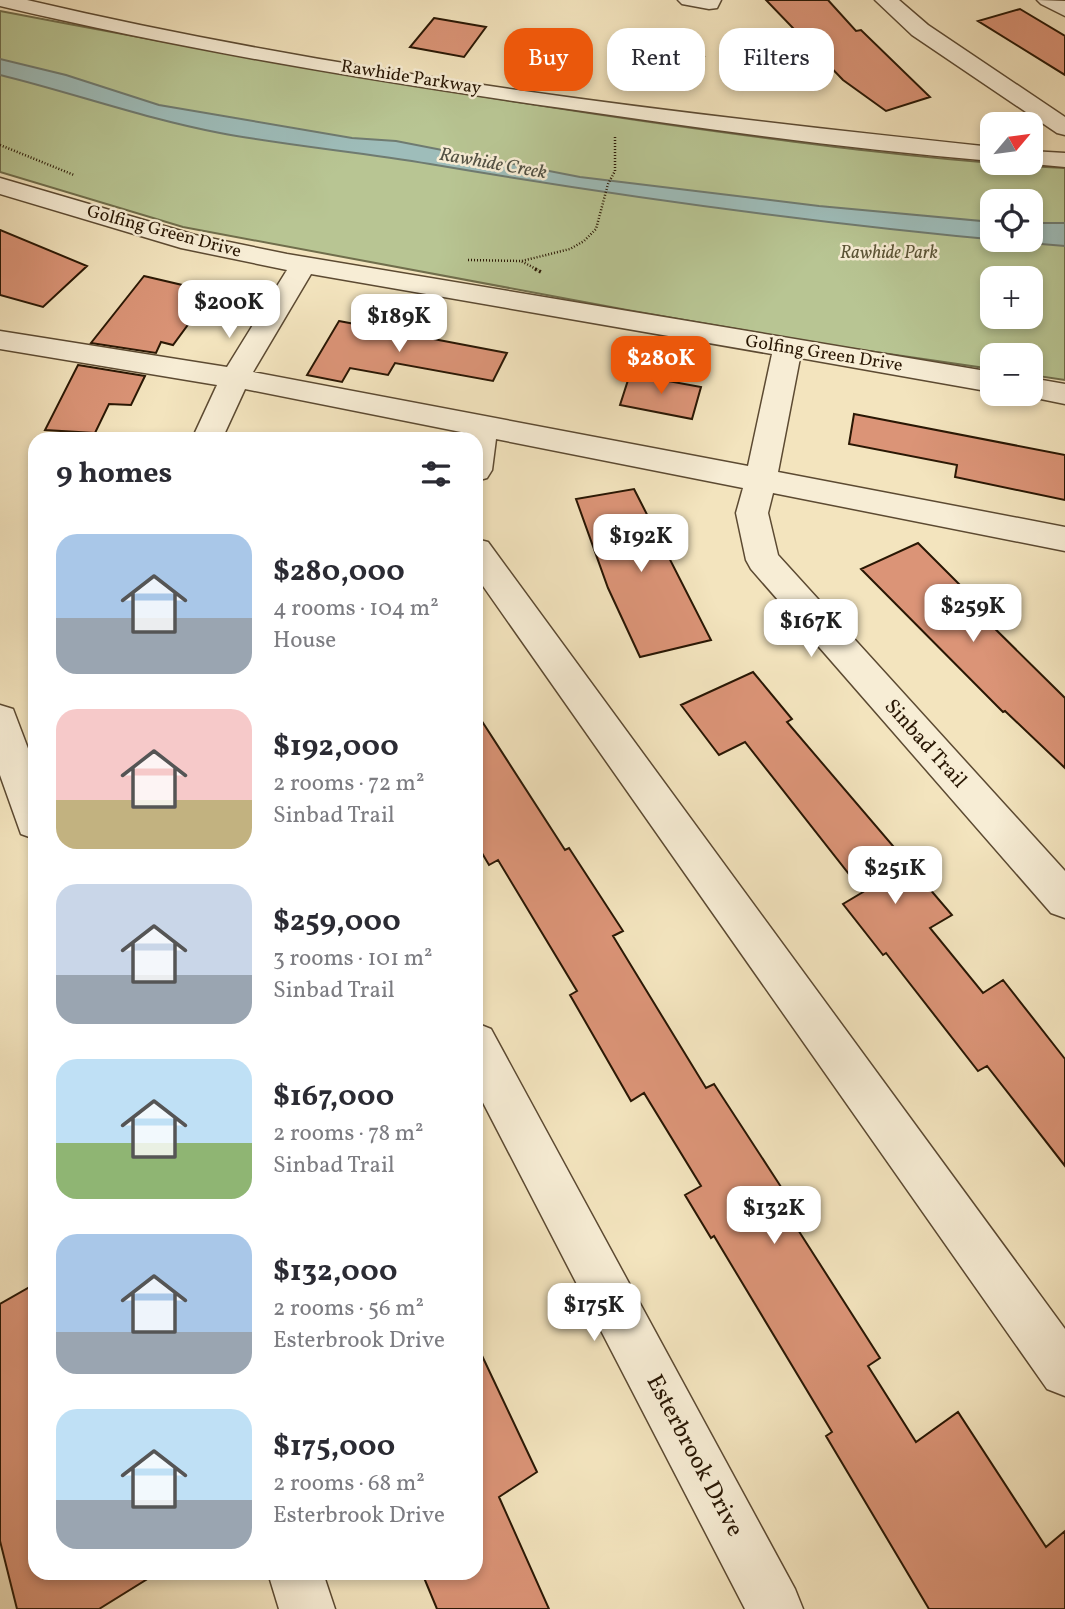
<!DOCTYPE html>
<html lang="en">
<head>
<meta charset="utf-8">
<style>
  :root { --surface:#fff; --page:#f2f2f3; --text:#2b2b33; --muted:#7c7c81; --accent:#ea580c }
  body { margin:0; font-family:Vollkorn,serif; background:var(--page); color:var(--text); height:100vh; display:flex; flex-direction:column; font-size:26px; white-space:nowrap }
  * { box-sizing:border-box; margin:0 }
  p { font-size:23px; color:var(--muted) }
  .icon { flex:none; width:38px; height:38px; fill:none; stroke:currentColor; stroke-width:2; stroke-linecap:round; stroke-linejoin:round }
  .map { position:relative; flex:1; overflow:hidden }
  .drawer { position:absolute; left:28px; top:432px; width:455px; height:1148px; display:flex; flex-direction:column; background:var(--surface); border-radius:21px; box-shadow:0 4px 10px #0003 }
  .drawer>* { flex:none }
  .guide { position:absolute; left:504px; top:28px; width:455px; height:63px; display:flex; gap:14px }
  .needle { width:46px; rotate:61deg }
  .tools { position:absolute; left:980px; top:112px; display:grid; gap:14px }
  .tools a { display:grid; place-items:center; width:63px; height:63px; border-radius:14px; background:var(--surface); box-shadow:0 4px 10px #0003; font-size:35px }
  .price { position:absolute; translate:-50% -60px; padding:0 16px; border-radius:14px; background:#fff; color:#222; font-size:23px; line-height:46px; filter:drop-shadow(0 2px 4px #0008) }
  .price::after { content:''; position:absolute; left:50%; top:42px; width:21px; height:16px; margin-left:-10px; background:inherit; clip-path:polygon(0 0,100% 0,50% 100%) }
  .price.current { background:var(--accent); color:#fff }
  ul { padding:0; list-style:none }
  li { display:flex; align-items:center; gap:21px; height:175px; padding:0 28px }
  li span { display:grid; place-items:center; flex:none; width:196px; height:140px; border-radius:21px; color:#555 }
  li>.icon { margin-inline-start:auto }
  span .icon { width:84px; height:84px; fill:#fffc; stroke-width:1 }
  li b { font-size:30px }
  h2 { display:flex; justify-content:space-between; align-items:center; height:84px; padding:0 28px; font-size:30px }
  .pill { padding:0 24px; border-radius:21px; background:var(--surface); box-shadow:0 4px 10px #0003; font-size:24px; line-height:63px }
  .pill.current { background:var(--accent); color:#fff }
  .map>svg:first-child { display:block }
  .green { fill:#b8c593; stroke:#706e4c; stroke-width:2; fill-rule:evenodd }
  .water { fill:#9ebdba; stroke:#6f7b71; stroke-width:2 }
  .building { fill:#db9477; stroke:#291704; stroke-width:2 }
  .lines { fill:none; stroke-linecap:round; stroke-linejoin:round }
  .minor-casing { stroke:#5c4a32; stroke-width:3 }
  .path-far1 { stroke:#291704; stroke-width:2.5; stroke-dasharray:1 2; stroke-linecap:butt }
  .path { stroke:#291704; stroke-width:3.5; stroke-dasharray:2 2.5; stroke-linecap:butt }
  .minor { fill:#f7edd5; fill-rule:evenodd }
  .labels { text-anchor:middle; dominant-baseline:central; stroke-width:5; stroke-linejoin:round; paint-order:stroke }
  .far-street-label { font-size:18px; fill:#291704; stroke:#f7edd5 }
  .far-park-label { font-size:18px; font-style:italic; fill:#5b5436; stroke:#f7edd5 }
  .far-water-label { font-size:19px; font-style:italic; fill:#525144; stroke:#f7edd5 }
  .street-label { font-size:21px; fill:#291704; stroke:#f7edd5 }
  .near-street-label { font-size:24px; fill:#291704; stroke:#f7edd5 }
</style>
</head>
<body>
<div class="map">
<svg width="1065" height="1609" viewBox="0 0 1065 1609">
  <rect width="100%" height="100%" fill="#f3e4be"/>
  <filter id="stains"><feTurbulence type="fractalNoise" baseFrequency=".00286" numOctaves="4"/><feColorMatrix values="0 0 0 0 .2 0 0 0 0 .09 0 0 0 0 .02 0 0 0 .5 -.17"/></filter>
  <radialGradient id="worn" r=".72"><stop offset=".6" stop-color="#630" stop-opacity="0"/><stop offset="1" stop-color="#630" stop-opacity=".3"/></radialGradient>
  <path class="green" d="M0,11c225,43 451,83 678,115 128,18 258,35 387,42v212l-34,-5v-20h-39v14l-158,-23 -207,-36 -444,-83 -183,-55zM992,201h39v39h-39zM992,278h39v39h-39z"/>
  <path class="water" d="M0,59l66,16 93,30 193,33 44,3 184,36 239,29 173,16v18h39v-17h34v23c-213,-18 -424,-46 -635,-82 -70,-12 -140,-18 -210,-31 -74,-14 -147,-40 -220,-58z"/>
  <path class="building" d="M766,0h62l28,31 5,-1 69,67 -44,14 -43,-31z
    M1020,9l45,27v39l-87,-54z
    M434,18l52,9 -22,30 -54,-10z
    M665,51l39,6 -13,30 -40,-6z
    M0,230l87,36 -44,41 -43,-12z
    M144,276l68,16 -39,53 -12,-3 -5,11 -65,-10z
    M339,321l168,32 -14,28 -98,-18 -7,12 -38,-7 -8,14 -35,-7z
    M78,365l67,11 -14,29 -22,-1 -14,29 -50,-3z
    M630,374l71,13 -9,32 -72,-14z
    M854,414l211,41v45l-110,-23 2,-12 -108,-21z
    M634,489l77,151 -71,17 -32,-69 -32,-89z
    M918,543l62,62 -6,3 91,90v70l-60,-57 -2,1 -142,-143z
    M753,672l39,47 -5,3 165,193 -22,13 53,65 20,-13 62,79v107l-78,-100 -9,5 -92,-118 -3,2 -40,-51 20,-12 -118,-150 -26,13 -38,-50z
    M476,712l89,138 4,-2 54,83 -10,5 93,152 8,-4 71,109 -8,4 103,161 -12,8 48,76 42,-30 88,135 19,-16v78h-136l-103,-173 6,-4 -118,-196 -3,2 -26,-43 16,-9 -57,-93 -13,8 -61,-106 7,-4 -79,-131 -9,5 -13,-22z
    M35,1284v289h122l-58,36h-82l-17,-68v-237z
    M476,1343l61,129 -38,25 50,112h-112l-15,-36h54z"/>
  <g class="lines">
    <defs>
      <path id="minor" d="M0,0h27c315,74 643,113 965,147v14c-144,-12 -287,-32 -430,-53 -189,-27 -377,-58 -562,-102z
        M678,0h43l-4,8 -8,1 -27,-5z
        M875,0h24l29,25 137,92v18l-8,-2 -145,-98z
        M1037,0l28,1v15l-24,-12z
        M1031,151l34,2v14l-43,-4h9z
        M0,178l195,57 92,19 705,118v20l-192,-34 -22,114 287,55v24l-292,-58 -5,20 10,42 287,316v47l-14,-5 -300,-344 -5,-9 -10,-47 7,-25 -247,-49 -4,31 -5,8 -11,3v-42h-11l1,-6 -221,-44 -23,50h-30l25,-54 -217,-36v-18l227,36 60,-97 -106,-22 -181,-54zM311,274l461,80 -24,112 -495,-94z
        M1031,378l34,6v20l-44,-9 10,-1z
        M476,539l12,3 577,787v67l-18,-7 -571,-813z
        M0,705l13,4 22,58v72l-14,-5 -21,-59z
        M476,1023l15,6 304,560 8,20h-58l-269,-520z
        M268,1573h55l12,36h-56z"/>
    </defs>
    <use href="#minor" class="minor-casing"/>
    <path class="path-far1" d="M0,145l74,30
      M468,260l53,1 17,9
      M522,261l48,-12 14,-8 12,-12 12,-45 7,-13v-35"/>
    <path class="path" d="M535,269l8,4"/>
    <use href="#minor" class="minor"/>
  </g>
  <g class="labels">
    <g class="far-street-label">
      <text transform="translate(411 78) rotate(9)">Rawhide Parkway</text>
      <text transform="translate(164 232) rotate(15)">Golfing Green Drive</text>
      <text transform="translate(824 354) rotate(9)">Golfing Green Drive</text>
    </g>
    <g class="far-park-label">
      <text x="889" y="253">Rawhide Park</text>
    </g>
    <g class="far-water-label">
      <text transform="translate(493 164) rotate(10)">Rawhide Creek</text>
    </g>
    <g class="street-label">
      <text transform="translate(925 744) rotate(48)">Sinbad Trail</text>
    </g>
    <g class="near-street-label">
      <text transform="translate(694 1456) rotate(62)">Esterbrook Drive</text>
    </g>
  </g>
  <rect width="100%" height="100%" filter="url(#stains)"/>
  <rect width="100%" height="100%" fill="url(#worn)"/>
</svg>
<div class="tools">
<a><svg class="needle" viewBox="-14 -14 28 28"><path d="M0-13l5 13h-10z" fill="#e53935"/><path d="M0 13l5-13h-10z" fill="#7c7c81"/></svg></a>
<a><svg class="icon" aria-label="locate" viewBox="0 0 24 24"><circle cx="12" cy="12" r="6"/><path d="M12 2v4M12 18v4M2 12h4M18 12h4"/></svg></a>
<a>+</a>
<a>−</a>
</div>
<b class="price" style="left:229px;top:340px">$200K</b>
<b class="price" style="left:399px;top:354px">$189K</b>
<b class="price current" style="left:661px;top:396px">$280K</b>
<b class="price" style="left:641px;top:574px">$192K</b>
<b class="price" style="left:973px;top:644px">$259K</b>
<b class="price" style="left:811px;top:659px">$167K</b>
<b class="price" style="left:895px;top:906px">$251K</b>
<b class="price" style="left:774px;top:1246px">$132K</b>
<b class="price" style="left:594px;top:1343px">$175K</b>
<div class="guide">
<a class="pill current">Buy</a>
<a class="pill">Rent</a>
<a class="pill">Filters</a>
</div>
<section class="drawer">
<h2>9 homes<svg class="icon" aria-label="filters" viewBox="0 0 24 24"><path d="M4 7h16M4 17h16"/><circle cx="9" cy="7" r="2"/><circle cx="15" cy="17" r="2"/></svg></h2>
<ul>
<li><span style="background:linear-gradient(#a9c7e8 60%,#9aa5b1 0)"><svg class="icon" aria-label="home" viewBox="0 0 24 24"><path d="M3 11l9-7 9 7M6 9v11h12V9"/></svg></span><div><b>$280,000</b><p>4 rooms · 104 m²</p><p>House</p></div></li>
<li><span style="background:linear-gradient(#f6c9c9 65%,#c2b280 0)"><svg class="icon" aria-label="home" viewBox="0 0 24 24"><path d="M3 11l9-7 9 7M6 9v11h12V9"/></svg></span><div><b>$192,000</b><p>2 rooms · 72 m²</p><p>Sinbad Trail</p></div></li>
<li><span style="background:linear-gradient(#c9d6e8 65%,#9aa5b1 0)"><svg class="icon" aria-label="home" viewBox="0 0 24 24"><path d="M3 11l9-7 9 7M6 9v11h12V9"/></svg></span><div><b>$259,000</b><p>3 rooms · 101 m²</p><p>Sinbad Trail</p></div></li>
<li><span style="background:linear-gradient(#bfe0f5 60%,#8fb573 0)"><svg class="icon" aria-label="home" viewBox="0 0 24 24"><path d="M3 11l9-7 9 7M6 9v11h12V9"/></svg></span><div><b>$167,000</b><p>2 rooms · 78 m²</p><p>Sinbad Trail</p></div></li>
<li><span style="background:linear-gradient(#a9c7e8 70%,#9aa5b1 0)"><svg class="icon" aria-label="home" viewBox="0 0 24 24"><path d="M3 11l9-7 9 7M6 9v11h12V9"/></svg></span><div><b>$132,000</b><p>2 rooms · 56 m²</p><p>Esterbrook Drive</p></div></li>
<li><span style="background:linear-gradient(#bfe0f5 65%,#9aa5b1 0)"><svg class="icon" aria-label="home" viewBox="0 0 24 24"><path d="M3 11l9-7 9 7M6 9v11h12V9"/></svg></span><div><b>$175,000</b><p>2 rooms · 68 m²</p><p>Esterbrook Drive</p></div></li>
</ul>
</section>
</div>
</body>
</html>
